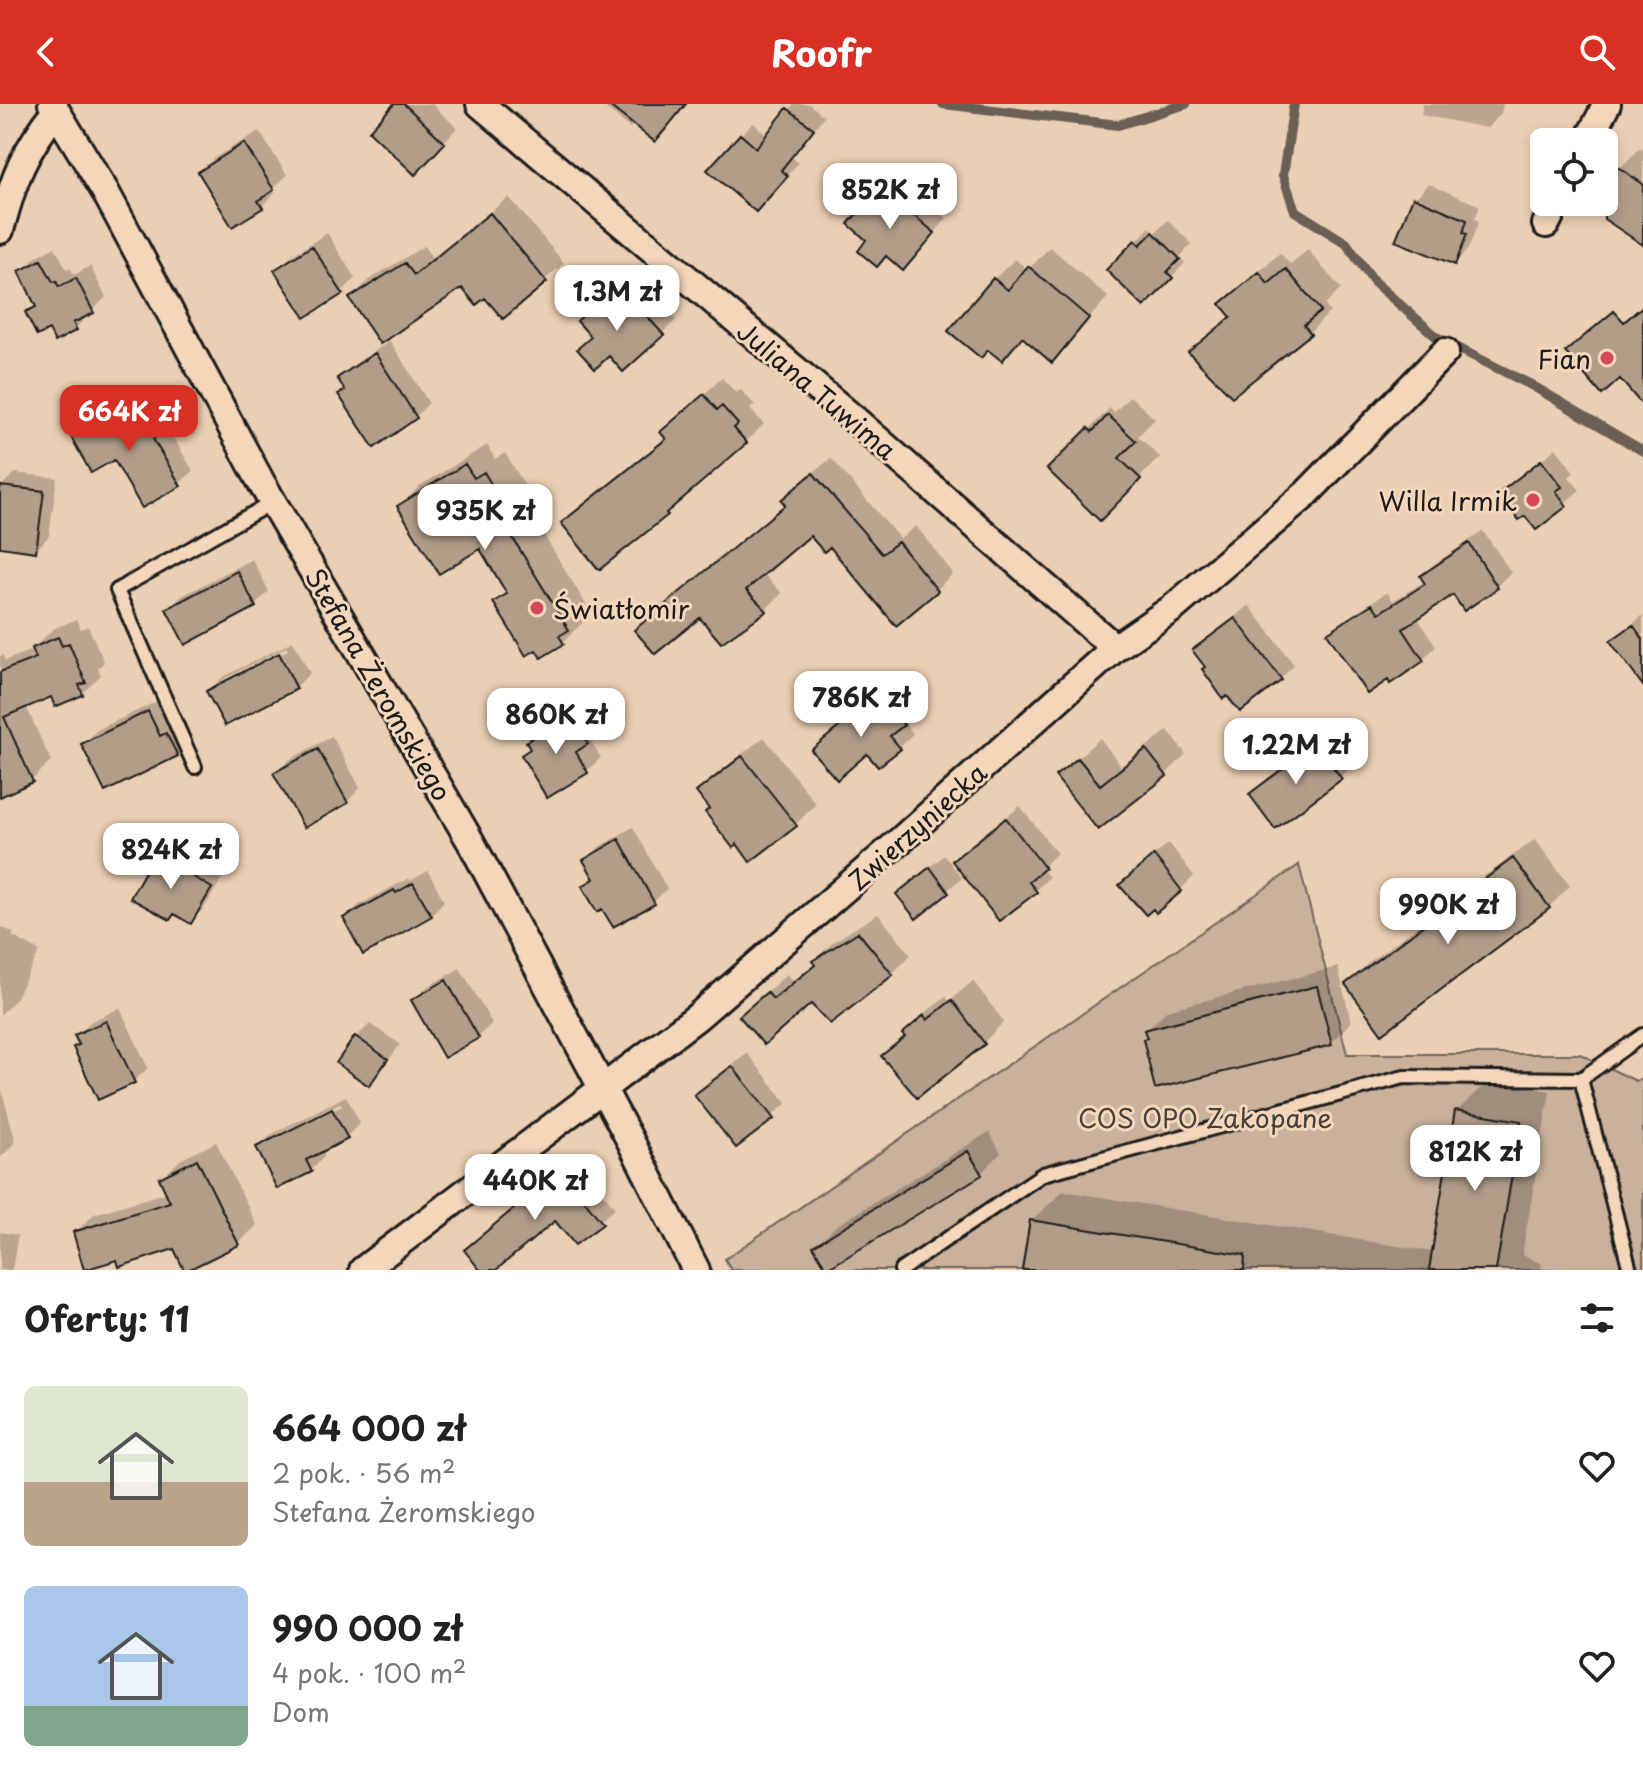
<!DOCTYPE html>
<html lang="pl">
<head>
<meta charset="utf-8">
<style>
  :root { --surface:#fff; --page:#f2f2f2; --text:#222; --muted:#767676; --accent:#d93025 }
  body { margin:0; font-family:"Playpen Sans",sans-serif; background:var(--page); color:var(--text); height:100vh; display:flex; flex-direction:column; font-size:30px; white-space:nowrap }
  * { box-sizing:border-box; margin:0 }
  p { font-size:26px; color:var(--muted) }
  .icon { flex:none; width:44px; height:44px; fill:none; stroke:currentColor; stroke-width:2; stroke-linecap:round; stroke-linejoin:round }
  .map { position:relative; height:1166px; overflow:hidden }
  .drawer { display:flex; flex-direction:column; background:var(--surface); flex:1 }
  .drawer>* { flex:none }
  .fabs { position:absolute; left:1530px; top:24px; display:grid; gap:16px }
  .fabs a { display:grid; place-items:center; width:88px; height:88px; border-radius:12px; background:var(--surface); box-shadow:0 4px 12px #0003; font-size:40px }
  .price { position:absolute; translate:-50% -68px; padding:0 18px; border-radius:16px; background:#fff; color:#222; font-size:26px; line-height:52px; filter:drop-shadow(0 2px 4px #0008) }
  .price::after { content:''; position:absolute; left:50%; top:48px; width:24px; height:18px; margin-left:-12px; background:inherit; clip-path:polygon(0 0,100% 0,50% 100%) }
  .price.active { background:var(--accent); color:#fff }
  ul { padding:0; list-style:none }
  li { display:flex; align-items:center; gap:24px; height:200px; padding:0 24px }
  li span { display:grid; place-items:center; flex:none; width:224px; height:160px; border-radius:12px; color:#555 }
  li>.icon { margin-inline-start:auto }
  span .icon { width:96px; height:96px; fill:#fffc; stroke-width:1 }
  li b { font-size:34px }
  h2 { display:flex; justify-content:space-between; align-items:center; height:96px; padding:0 24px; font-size:34px }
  header { display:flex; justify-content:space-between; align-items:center; height:104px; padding:0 24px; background:var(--accent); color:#fff; font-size:36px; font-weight:700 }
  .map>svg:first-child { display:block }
  .green { fill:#c9b19b; stroke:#72665c; stroke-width:2 }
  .shadow { fill:#0003; fill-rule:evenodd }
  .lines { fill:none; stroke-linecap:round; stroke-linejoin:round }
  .stream { stroke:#695e54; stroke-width:10 }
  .building { fill:#b29d89; stroke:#1c1c1c; stroke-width:2 }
  .service-casing { stroke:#1c1c1c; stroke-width:18 }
  .minor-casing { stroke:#1c1c1c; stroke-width:32 }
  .service { stroke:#f4d6ba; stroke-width:12 }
  .minor { stroke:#f4d6ba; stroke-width:26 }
  .poi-dot { fill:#d1495b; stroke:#f4d6ba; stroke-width:3 }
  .labels { text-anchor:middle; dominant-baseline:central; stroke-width:6; stroke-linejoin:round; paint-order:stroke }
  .poi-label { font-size:26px; fill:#1c1c1c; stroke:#f4d6ba; text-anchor:end }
  .street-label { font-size:26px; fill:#1c1c1c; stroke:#f4d6ba }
  .park-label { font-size:26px; fill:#47413c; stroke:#f4d6ba }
</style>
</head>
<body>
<header><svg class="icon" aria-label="back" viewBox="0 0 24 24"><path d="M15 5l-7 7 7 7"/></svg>Roofr<svg class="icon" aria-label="search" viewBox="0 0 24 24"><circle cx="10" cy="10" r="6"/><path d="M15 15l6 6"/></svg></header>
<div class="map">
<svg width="1643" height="1166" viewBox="0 0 1643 1166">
  <rect width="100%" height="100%" fill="#ebcfb4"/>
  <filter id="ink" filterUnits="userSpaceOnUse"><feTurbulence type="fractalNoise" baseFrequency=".0125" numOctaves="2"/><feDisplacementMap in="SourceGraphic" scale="16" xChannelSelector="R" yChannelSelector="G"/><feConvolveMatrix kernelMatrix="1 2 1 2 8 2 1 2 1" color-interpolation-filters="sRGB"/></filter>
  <g filter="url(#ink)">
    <path class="green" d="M1299,761l48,189h233l56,27 7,-4v193h-912l-6,-11z"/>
    <path class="shadow" d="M397,0h35l25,24 -42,44z
      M601,0h86l-33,36 -20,-16 -4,4z
      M794,0h15l15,12 -32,41 6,6 -30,35 -27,-63 12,-12 15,13z
      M1423,0h80l-2,10 -14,14 -66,-13z
      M259,27l28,44 -14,14 2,4 -13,13 -62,-34 14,-14z
      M1640,44l3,1v94l-39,-27 12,-17 -12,-8 16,-23z
      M894,70l53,44 -30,36 -48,-15 -18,-15z
      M1429,80l51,22 -5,13 4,2 -11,28 -13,14 -40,-65z
      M509,93l55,66 -61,53 -18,-21 -23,-9 -111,12 18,-18 55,-34 9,13z
      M1168,116l24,24 -12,13 5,6 -41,42 -35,-35 41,-43 5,6z
      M327,129l28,45 -13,14 -65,-22 14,-14z
      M55,143l12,23 3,-2 4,7 16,-9 16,31 -31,32 -25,-1 -22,-15 9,-10 -15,-32 14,-14z
      M1050,143l58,50 -56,63 -28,-24 -23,23 -13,-11 6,-69 21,-20 13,11z
      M1308,146l33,39 -16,16 5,7 -20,20 -78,62 -41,-42 41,-37 -9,-10 21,-21 36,-31 10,11z
      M624,175l15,16 8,-7 29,32 -52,49 -31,-33v-29z
      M390,237l39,62 -13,13 -70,-27 -7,-10 14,-14z
      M722,274l14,15 5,-3 14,15 -5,4 14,15 -18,18 -80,71 -103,10 18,-18 86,-68 -4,-5z
      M151,284l18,34 -3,3 27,46 -14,13 -106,-47 14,-14z
      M1130,292l25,23 -17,17 22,21 -60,61 -50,-49 60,-61 4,5z
      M487,341l8,14 10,-6 32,52 -7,7 58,96 -8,8 3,6 -20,20 -67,-39 11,-12 -27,-45 -80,-39 20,-21z
      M1556,344l18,24 -5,5 11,13 -44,37 -11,-14 -24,-19z
      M831,354l69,81 16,-13 37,47 -16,17 -127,-57 -47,40 19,20 -17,17 -65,5 -63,15 149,-127 15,-20z
      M15,369l42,5 -8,58 -13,14 -36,-5 1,-59z
      M1483,427l28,41 -14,14 -33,22 -11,-16 -36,25 19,29 -13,14 -93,-27 14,-13 43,-28 6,9 32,-20 -3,-5 14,-13z
      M252,455l17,32 -14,14 -70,37 -17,-33 14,-13z
      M1249,501l45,60 -14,14 -73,-12 -13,-17z
      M1643,511v68l-30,-42z
      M77,515l4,10 7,-3 16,36 -6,6 3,7 -19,19 -30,1 -26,11 25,55 -19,19 -32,15v-139l3,-1 2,6 28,-12 20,-20z
      M293,537l17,32 -14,14 -87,4 14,-14zM286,543l2,3 -66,35v-5z
      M893,577l24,29 -13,12 9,12 -14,13 -32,4 -39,-15z
      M162,595l18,22 11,20 -14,14 -94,-11 14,-14z
      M584,598l17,27 -11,11 11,18 -14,13 -39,25 -24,-41 7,-8 -3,-5 14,-14z
      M1168,626l18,24 -20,20 -68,53 -40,-51 42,-38 21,28z
      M1331,628l23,32 -13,13 -66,49 -24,-32 14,-14z
      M332,632l28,52 -13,14 -72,-28 14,-14z
      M764,633l52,67 -21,21 -84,-16 -13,-17 21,-20z
      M1020,702l37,47 -15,15 7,9 -13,13 -82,-29z
      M633,723l34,62 -14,13 -50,5 -19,-21 10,-10 -8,-15 13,-14z
      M1535,735l35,47 -21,21 -166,124 -35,-47 20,-21z
      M170,737l55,32 -20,34 -14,14 -15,-9 -43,-15 24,-42z
      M1169,739l25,33 -13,13 -46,-18z
      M944,751l18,23 -46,38 -17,-22z
      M428,767l16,30 -13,14 -86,3 14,-13 50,-27 1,3z
      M878,810l33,41 -19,19 -80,27 -48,41 -4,-44 27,-24 6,7 23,-18 -2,-2 19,-19z
      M0,822l14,7 -2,3 28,15 -26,50 -14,14z
      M1338,863l13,55 -20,21 -186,-3 3,-4 -1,-6 20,-20z
      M460,864l32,55 -14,14 -65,-37 14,-13z
      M973,877l31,41 -21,21 -99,13 41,-43 21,-17 3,5z
      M120,904l28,60 -14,13 -58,-33 4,-5 -3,-8 13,-13z
      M370,920l30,20 -17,25 -14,14 -13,-46z
      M747,949l40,50 -51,43 -39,-51z
      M1488,977l62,10 -28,164 20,9 -1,6h-517l8,-49 31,-30 371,61 23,-141z
      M0,980l16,58 -16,16z
      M346,992l14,27 -14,14 -25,13 4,6 -14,14 -53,-23 14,-13zM340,999l2,3 -70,35v-4z
      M989,1028l12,21 -20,20 -166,73 21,-20z
      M216,1038l41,83 -19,19 -63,3 -100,-14 19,-19 74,-22 -7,-13 19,-19z
      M573,1051l42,53 -40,35 -19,-25 -64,52h-9l48,-75 -2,-2z
      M0,1128l18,3 -6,35h-12z"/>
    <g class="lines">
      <path class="stream" d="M943,0l175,21 68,-21
        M1294,0l-11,71 12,36 51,32 28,39 64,56 95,48 110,65"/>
    </g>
    <path class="building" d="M394,0h10l41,39 -30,32 -46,-44z
      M607,0h79l-31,38z
      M787,4l27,21 -33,41 7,6 -32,36 -49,-42 33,-36 16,14z
      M244,39l30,47 -16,11 5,7 -31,19 -34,-55z
      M1618,63l25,17v61l-39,-26v-31z
      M879,83l56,46 -32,38 -17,-15 -9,11 -19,-16 8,-11 -18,-16z
      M1413,93l54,23 -4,13 4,1 -12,31 -60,-24z
      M490,109l57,69 -44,37 -18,-21 -9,7 -14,-17 -82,56 -31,-46 56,-35 9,12z
      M1153,128l27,27 -13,13 6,6 -29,29 -38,-37 29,-30 5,5z
      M312,142l31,48 -38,24 -31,-48z
      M41,156l12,22 3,-1 3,6 17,-9 18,35 -21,10 4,7 -22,12 -6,-12 -12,6 -12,-24 11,-5 -17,-36z
      M1028,162l61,52 -37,45 -30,-26 -20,24 -14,-11 -7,8 -33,-27 45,-53 15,12z
      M1286,165l35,42 -17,14 7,9 -79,63 -44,-45 43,-35 -11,-13 39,-32 9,12z
      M609,187l15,16 8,-7 32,35 -41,37 -14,-16 -14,13 -18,-20 14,-12 -14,-16z
      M1643,202v100l-23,-27 -18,16 -37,-43 49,-41 10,11z
      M375,249l42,65 -43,30 -36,-54 7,-4 -8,-12z
      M704,290l13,16 5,-4 16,18 -4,4 13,15 -81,70 2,2 -69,55 -38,-47 105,-84 -6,-7z
      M136,297l20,36 -3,2 28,47 -39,22 -28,-48 -23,13 -20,-36z
      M1108,311l28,26 -17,17 22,21 -41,42 -53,-52 41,-41 4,4z
      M1541,356l21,27 -6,4 11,15 -31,24 -11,-14 -6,4 -21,-26z
      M465,360l9,14 10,-6 33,55 -8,5 60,98 -10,6 5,8 -23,14 -5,-8 -10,6 -33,-54 14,-8 -27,-45 -41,25 -42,-68z
      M813,369l69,81 16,-12 40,49 -42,35 -66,-79 -6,5 -14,-16 -64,54 21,21 -46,32 -21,-25 -45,36 -21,-24 151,-125 -4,-5z
      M0,382l44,5 -8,61 -36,-5z
      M1469,439l29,45 -34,23 -11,-16 -50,34 21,32 -34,23 -2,-4 -21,14 -40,-61 45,-29 7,9 46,-29 -5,-8z
      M237,467l19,36 -71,38 -19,-36z
      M1235,514l47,62 -42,32 -13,-16 -4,3 -21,-30 3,-2 -13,-17z
      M1633,521l10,14v47l-33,-45z
      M58,533l4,9 7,-3 17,40 -7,2 4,10 -28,12 -4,-10 -47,20 29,65 -33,15v-125l36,-14 -4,-10z
      M279,549l18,36 -72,37 -19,-35z
      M879,590l25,31 -14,11 11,13 -23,18 -11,-13 -30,26 -26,-30z
      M148,607l12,25 6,-3 12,23 -73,36 -24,-48z
      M569,610l19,30 -12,8 12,21 -41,25 -26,-43 9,-6 -4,-7z
      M1316,640l26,35 -67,50 -26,-35z
      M318,645l30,54 -44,25 -31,-55z
      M1146,645l21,27 -69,54 -43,-54 23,-18 22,27z
      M742,652l55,70 -47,36 -13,-18 -4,4 -28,-36 4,-3 -13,-17z
      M1006,714l39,50 -16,14 8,10 -38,29 -47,-60z
      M619,735l36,65 -42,23 -11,-18 -5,3 -15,-26 12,-7 -11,-19z
      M155,750l57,34 -21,36 -17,-10 -4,6 -40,-22z
      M1154,751l28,36 -26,22 -3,-4 -7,6 -27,-30z
      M1513,754l37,50 -168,126 -37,-50z
      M930,763l19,26 -33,26 -20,-25z
      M413,779l19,33 -69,39 -20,-37 51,-28 2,3z
      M858,828l35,43 -63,49 -19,-20 -47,41 -25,-29 28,-24 6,7 42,-34 -3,-4z
      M446,876l33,58 -35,20 -33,-58z
      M1317,882l15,59 -177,44 -12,-50 4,-1 -3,-8z
      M952,896l33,44 -68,54 -36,-42 24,-19 -3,-3 22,-19 3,5z
      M106,917l29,62 -37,17 -25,-53 6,-2 -5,-10z
      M355,932l33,23 -19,27 -33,-23z
      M732,962l42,53 -38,29 -42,-53z
      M332,1005l16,30 -42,21 6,12 -35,17 -21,-42z
      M1455,1006l66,11 -25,149h-67z
      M968,1047l14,24 -155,94 -14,-23z
      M197,1055l42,86 -51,25h-4l-10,-21 -55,18 -2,-7 -33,10 -11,-38 97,-30 -11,-24z
      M558,1063l45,57 -28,21 -20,-24 -59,49h-16l-16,-20 65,-54 -3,-4z
      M1030,1116l215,35 -1,15h-222z"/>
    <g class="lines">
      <defs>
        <path id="service" d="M195,663l-78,-177 156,-88
          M1581,975l49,191
          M901,1166l142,-96 361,-97 177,2 62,-44"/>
        <path id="minor" d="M52,0l53,87 156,291 211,362 158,296 66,130
          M480,0l375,316 260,228
          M1587,38l20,-38
          M1546,120l11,-22
          M0,126c14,-52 23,-77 56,-119
          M363,1166l334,-253 205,-178 213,-191 58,-40 132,-113 140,-143"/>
      </defs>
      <use href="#service" class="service-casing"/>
      <use href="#minor" class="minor-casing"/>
      <use href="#service" class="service"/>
      <use href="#minor" class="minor"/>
    </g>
  </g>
  <g class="poi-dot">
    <circle cx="1607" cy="254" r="8"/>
    <circle cx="1533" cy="396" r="8"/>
    <circle cx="537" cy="504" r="8"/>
  </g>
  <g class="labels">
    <g class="poi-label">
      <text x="1591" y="254">Fian</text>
      <text x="1517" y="396">Willa Irmik</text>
      <text x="553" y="504" text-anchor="start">Światłomir</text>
    </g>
    <g class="street-label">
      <text transform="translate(817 286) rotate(40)">Juliana Tuwima</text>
      <text transform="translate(379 580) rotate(60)">Stefana Żeromskiego</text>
      <text transform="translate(917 722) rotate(-42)">Zwierzyniecka</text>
    </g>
    <g class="park-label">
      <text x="1205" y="1013">COS OPO Zakopane</text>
    </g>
  </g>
</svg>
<div class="fabs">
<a><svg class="icon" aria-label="locate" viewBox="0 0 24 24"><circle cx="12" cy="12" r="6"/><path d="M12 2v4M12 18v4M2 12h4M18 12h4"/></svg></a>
</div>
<b class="price" style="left:890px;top:127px">852K zł</b>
<b class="price" style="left:617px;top:229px">1.3M zł</b>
<b class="price active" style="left:129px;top:349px">664K zł</b>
<b class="price" style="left:485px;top:448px">935K zł</b>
<b class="price" style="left:861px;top:635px">786K zł</b>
<b class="price" style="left:556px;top:652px">860K zł</b>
<b class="price" style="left:1296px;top:682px">1.22M zł</b>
<b class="price" style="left:171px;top:787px">824K zł</b>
<b class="price" style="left:1448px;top:842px">990K zł</b>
<b class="price" style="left:1475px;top:1089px">812K zł</b>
<b class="price" style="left:535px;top:1118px">440K zł</b>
</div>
<section class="drawer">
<h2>Oferty: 11<svg class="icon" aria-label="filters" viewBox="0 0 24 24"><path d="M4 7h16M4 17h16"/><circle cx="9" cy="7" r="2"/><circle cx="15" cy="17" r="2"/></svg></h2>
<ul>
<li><span style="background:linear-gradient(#dfe7d0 60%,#b9a48a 0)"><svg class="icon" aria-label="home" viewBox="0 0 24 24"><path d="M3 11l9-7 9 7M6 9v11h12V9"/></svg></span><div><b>664 000 zł</b><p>2 pok. · 56 m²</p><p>Stefana Żeromskiego</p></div><svg class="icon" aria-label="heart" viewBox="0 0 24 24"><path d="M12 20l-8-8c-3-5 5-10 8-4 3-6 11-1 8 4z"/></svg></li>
<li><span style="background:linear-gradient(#a9c7e8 75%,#7fa58c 0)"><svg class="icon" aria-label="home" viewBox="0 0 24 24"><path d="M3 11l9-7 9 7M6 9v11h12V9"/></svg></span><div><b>990 000 zł</b><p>4 pok. · 100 m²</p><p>Dom</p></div><svg class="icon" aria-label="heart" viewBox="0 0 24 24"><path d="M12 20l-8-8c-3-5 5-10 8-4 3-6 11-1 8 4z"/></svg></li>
</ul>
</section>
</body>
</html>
